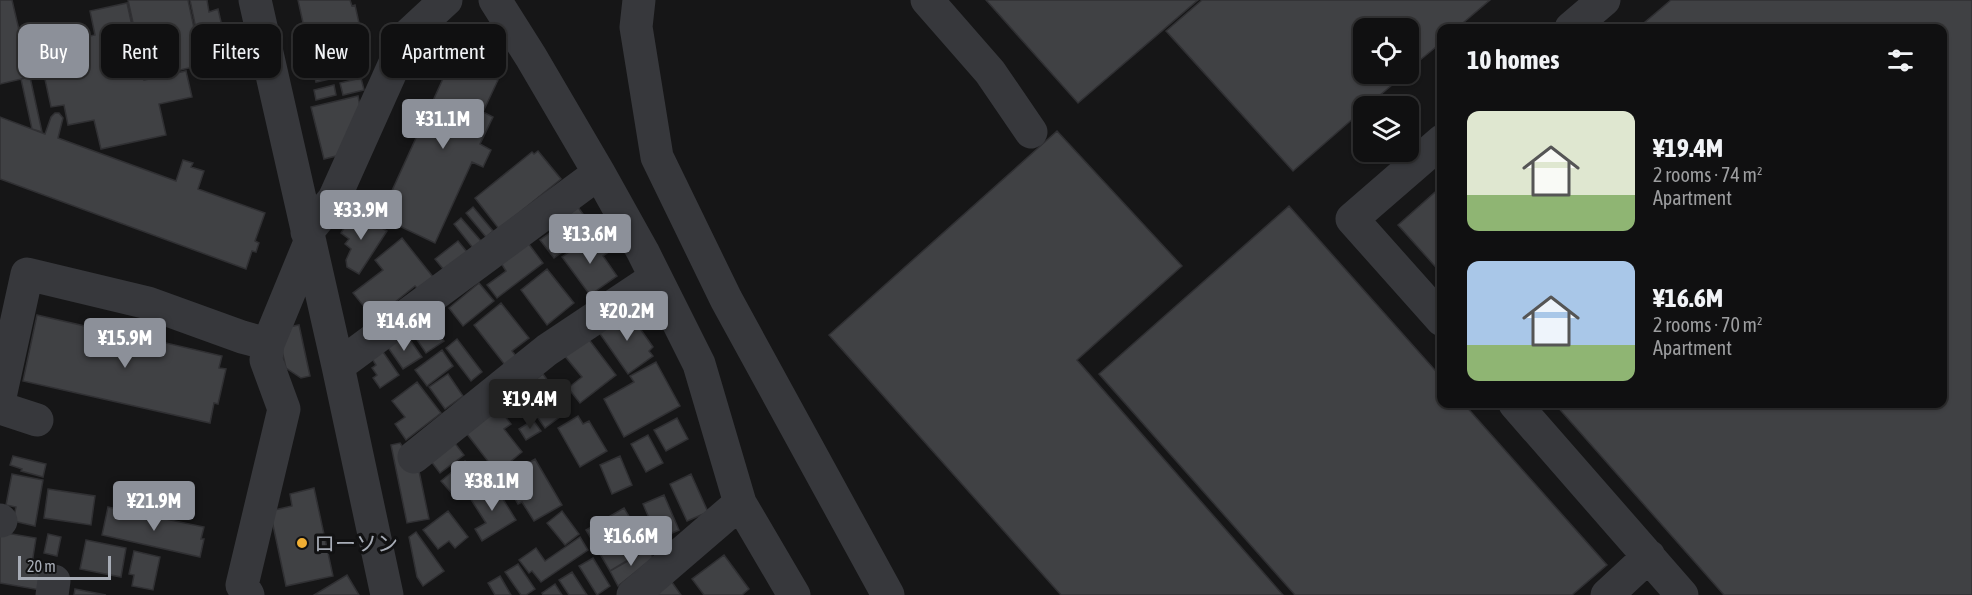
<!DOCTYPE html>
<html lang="en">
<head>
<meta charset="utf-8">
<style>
  :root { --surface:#101011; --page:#1e1e1f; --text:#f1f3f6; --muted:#9c9d9f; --line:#303031; --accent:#8c9099 }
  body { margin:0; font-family:"Asap Condensed","Noto Sans JP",sans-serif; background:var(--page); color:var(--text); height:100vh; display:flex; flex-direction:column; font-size:22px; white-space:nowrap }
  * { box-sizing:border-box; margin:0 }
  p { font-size:20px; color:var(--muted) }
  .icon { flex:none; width:33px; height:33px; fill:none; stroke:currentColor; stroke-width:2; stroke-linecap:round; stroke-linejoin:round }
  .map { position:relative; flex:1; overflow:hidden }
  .drawer { position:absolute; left:1437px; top:24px; width:510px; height:384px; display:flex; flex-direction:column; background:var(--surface); border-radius:12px; box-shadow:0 2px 4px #0004,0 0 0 2px var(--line) }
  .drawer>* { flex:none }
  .top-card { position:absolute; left:18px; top:24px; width:570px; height:54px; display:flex; gap:12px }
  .tools { position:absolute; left:1353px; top:18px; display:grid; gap:12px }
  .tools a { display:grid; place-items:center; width:66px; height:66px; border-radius:12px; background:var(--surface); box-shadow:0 2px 4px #0004,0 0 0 2px var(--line); font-size:30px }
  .scale { position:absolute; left:18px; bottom:15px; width:93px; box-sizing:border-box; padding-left:6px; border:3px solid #a8adb7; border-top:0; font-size:16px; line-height:21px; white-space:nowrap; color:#a8adb7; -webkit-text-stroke:4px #111112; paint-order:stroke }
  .price { position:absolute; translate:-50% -51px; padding:0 14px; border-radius:6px; background:var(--accent); color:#fff; font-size:20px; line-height:39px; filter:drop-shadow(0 2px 3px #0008) }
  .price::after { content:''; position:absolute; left:50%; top:36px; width:18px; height:14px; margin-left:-9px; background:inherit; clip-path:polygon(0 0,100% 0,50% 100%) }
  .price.active { background:#222; color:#fff }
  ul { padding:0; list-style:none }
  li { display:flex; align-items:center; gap:18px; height:150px; padding:0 30px }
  li span { display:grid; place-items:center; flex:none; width:168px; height:120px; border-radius:12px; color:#555 }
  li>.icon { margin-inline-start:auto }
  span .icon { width:72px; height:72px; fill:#fffc; stroke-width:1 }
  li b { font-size:26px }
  h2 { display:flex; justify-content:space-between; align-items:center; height:72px; padding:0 30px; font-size:26px }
  .tag { padding:0 21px; border-radius:12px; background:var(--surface); box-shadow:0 2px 4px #0004,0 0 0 2px var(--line); font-size:21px; line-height:54px }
  .tag.active { background:var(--accent); color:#fff }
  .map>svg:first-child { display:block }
  .building { fill:#404144; stroke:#303033; stroke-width:1.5 }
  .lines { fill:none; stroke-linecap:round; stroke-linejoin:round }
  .minor { stroke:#37383c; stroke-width:33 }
  .poi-dot { fill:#f1af34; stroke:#111112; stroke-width:2 }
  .labels { text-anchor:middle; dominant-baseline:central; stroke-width:6; stroke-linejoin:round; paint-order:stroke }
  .poi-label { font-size:21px; fill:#a8adb7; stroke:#111112; text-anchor:start }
</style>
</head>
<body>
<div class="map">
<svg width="1972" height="595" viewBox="0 0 1972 595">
  <rect width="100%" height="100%" fill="#161617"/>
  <path class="building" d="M0,0h12l18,77 -30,7z
    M128,0h60l14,65 -57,13z
    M190,0h17l2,12 9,-3 6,26 -9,2 3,17 -16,4z
    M298,0h52l2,6 3,-1 4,18 -3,1 4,18h3l3,15 -3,1 3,13 -50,11z
    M986,0h212l-120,103z
    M1202,0h288l-33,28h-15v14l-34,28v-42h-44v46h41l-38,32h-3v3l-71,62 -127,-140z
    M1671,0h301v595h-248l-169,-191h387v-376h-304z
    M127,3l17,77 42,-9 6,26 -33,7 7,31 -65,14 -7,-29 -26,5 -4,-20 -13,2 -13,-60 57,-12 -5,-24z
    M457,48l23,10 -5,12 23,10 -15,32 10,5 -13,27 11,6 -8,17 -11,-5 -37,81 -55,-26z
    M30,77l12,55 -10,-3 -11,-50z
    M361,78l3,12 -21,5 -3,-12z
    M334,85l2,10 -20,5 -2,-10z
    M358,96l3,15 -21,44 -16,4 -13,-52z
    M55,113h4l4,5 -5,20 118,43 7,-21 10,3 -2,4 13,4 -6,18 67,24 -10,28 4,2 -3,9 -4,-1 -6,18 -246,-90v-62l45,17 6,-17z
    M1057,131l125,135 -105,94 206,235h-222l-232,-260z
    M538,151l23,28 -62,50 -24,-31 57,-46 2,2z
    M1442,186v88l-44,-49z
    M572,199l22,30 -40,29 -14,-18 11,-8 -8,-11z
    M1289,206l153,172v26h22l143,161 -35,30h-277l-196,-221z
    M473,207l20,24 -7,6 -20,-24z
    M354,212l33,19 -28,43 -12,-7 -1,-7 5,-11 -6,-5 4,-5 -8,-6z
    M461,218l20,23 -8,7 -19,-24z
    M593,235l14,18 -4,3 14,20 -27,19 -28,-38z
    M402,238l31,39 -15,12 -3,-3 -41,33 -21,-26 30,-23 -8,-10z
    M458,241l9,11 -23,18 -9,-11z
    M528,243l15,20 -46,35 -10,-13 19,-14 -5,-8z
    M547,269l27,34 -27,22 -26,-35z
    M479,283l15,18 -31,25 -14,-18z
    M501,303l28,35 -17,13 4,5 -11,9 -31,-40z
    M627,310l26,37 -4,4 4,5 -25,18 -30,-43z
    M37,315l74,17 2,-12 12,3 -2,10 99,23 -3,12 7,1 -8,35 -4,-1 -4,20 -187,-42z
    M427,316l17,25 -18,12 -17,-25z
    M299,325l11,51 -9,2 -15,-10 -6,-26 9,-15z
    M406,334l16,23 -19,12 -16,-23z
    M587,337l29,38 -36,28 -12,-15 14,-11 -18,-22z
    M457,339l25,33 -11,9 -25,-33z
    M381,349l18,26 -19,13 -7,-10 4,-3 -5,-7 4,-3 -5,-8z
    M442,350l11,16 -26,20 -12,-16z
    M656,362l24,44 -56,31 -20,-38 30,-17 -4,-6z
    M448,374l15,22 -18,13 -16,-22z
    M543,374l26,36 -24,18 -26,-37z
    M417,382l24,31 -35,27 -11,-16 10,-7 -13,-16z
    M495,403l16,21 -7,5 18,23 -25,21 -30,-39z
    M578,416l5,8 6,-3 18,30 -27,16 -22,-39z
    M677,418l11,21 -22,12 -12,-21z
    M533,420l8,11 -15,9 -7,-11z
    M648,435l15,28 -17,9 -15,-28z
    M451,438l13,17 -24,18 -13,-17z
    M400,443l19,28 10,48 -22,4 -16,-78z
    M13,456l33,8 -3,13 -22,-6 1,-2 -12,-4z
    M620,456l12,29 -20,9 -12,-29z
    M535,459l27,46 -28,16 -12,-19 -4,2 -15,-26z
    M465,461l4,5 4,-4 13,16 -11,10 -4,-4 -16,13 -14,-16z
    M12,474l31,6 -8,46 -22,-5 3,-14 -10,-2z
    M691,474l17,38 -21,9 -17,-37z
    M493,483l23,37 -34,21 -7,-12 11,-6 -16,-25z
    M314,488l19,88 -47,10 -16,-75 22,-5 -2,-12z
    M48,489l47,7 -4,29 -47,-7z
    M664,495l15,35 -21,9 -15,-35z
    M108,507l96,20 -3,12h3l-4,18 -98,-22z
    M624,508l24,40 -38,23 -24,-41z
    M448,511l20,26 -13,11 -6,-7 -11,8 -15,-19z
    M562,511l17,23 -14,11 -18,-22z
    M0,532l36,6 -5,32 12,2 -3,18 -40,-7z
    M416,532l28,39 -21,15 -6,-9 -8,-40z
    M48,534l13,3 -4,19 -13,-3z
    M580,537l8,13 -47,32 -9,-11 -3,2 -10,-13 17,-12 9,13z
    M86,540l40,8 -5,29 -41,-8z
    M649,549l4,9 -35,28 -8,-15z
    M134,551l26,6 -7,33 -21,-4 2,-11 -5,-1z
    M724,555l25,34 -7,6h-38l-12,-16z
    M593,558l17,28 -13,9 -18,-29z
    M518,564l17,25 -9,6h-5l-16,-23z
    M572,572l15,23h-18l-10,-15z
    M347,575l12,20h-45z
    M500,576l11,19h-16l-7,-12z
    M669,578l12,17h-26z
    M555,584l7,11h-19l-1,-2z
    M75,589l31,6h-32z"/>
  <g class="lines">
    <path class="minor" d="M255,0l83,366 49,229
      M495,0l36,57 68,116 44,79 56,112 41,139 54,92
      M639,0l-3,27 21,130 69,142 162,296
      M927,0l63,72 41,60
      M1571,28l33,-28
      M1442,141l-90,78 90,101
      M307,232l27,-33 73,-163 39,-36
      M338,366l261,-193
      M0,397l27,-123 121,29 94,34 26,7
      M1515,404l167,191
      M0,408l37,12
      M414,457l133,-107 108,-72
      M0,520l1,1
      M52,595l2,-14
      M248,595l-6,-10 42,-176 -18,-49 2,-16 42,-102
      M633,595l107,-92
      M1607,595l42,-39"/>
  </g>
  <circle class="poi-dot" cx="302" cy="543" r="6"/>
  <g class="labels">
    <g class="poi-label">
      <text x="314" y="543">ローソン</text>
    </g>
  </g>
</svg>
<div class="tools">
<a><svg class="icon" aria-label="locate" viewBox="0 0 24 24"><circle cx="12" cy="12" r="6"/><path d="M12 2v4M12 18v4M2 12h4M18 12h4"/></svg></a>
<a><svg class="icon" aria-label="layers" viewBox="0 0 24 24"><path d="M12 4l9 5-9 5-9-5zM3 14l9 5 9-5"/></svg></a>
</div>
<div class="scale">20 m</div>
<b class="price" style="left:443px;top:150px">¥31.1M</b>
<b class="price" style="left:361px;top:241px">¥33.9M</b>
<b class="price" style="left:590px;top:265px">¥13.6M</b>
<b class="price" style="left:627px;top:342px">¥20.2M</b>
<b class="price" style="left:404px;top:352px">¥14.6M</b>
<b class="price" style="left:125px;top:369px">¥15.9M</b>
<b class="price active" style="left:530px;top:430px">¥19.4M</b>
<b class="price" style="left:492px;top:512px">¥38.1M</b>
<b class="price" style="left:154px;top:532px">¥21.9M</b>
<b class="price" style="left:631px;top:567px">¥16.6M</b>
<div class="top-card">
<a class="tag active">Buy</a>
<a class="tag">Rent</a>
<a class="tag">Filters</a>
<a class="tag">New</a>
<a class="tag">Apartment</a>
</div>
<section class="drawer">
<h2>10 homes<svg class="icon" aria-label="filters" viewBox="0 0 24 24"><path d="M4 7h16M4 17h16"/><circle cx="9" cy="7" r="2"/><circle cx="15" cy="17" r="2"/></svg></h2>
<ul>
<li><span style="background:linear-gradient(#dfe7d0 70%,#8fb573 0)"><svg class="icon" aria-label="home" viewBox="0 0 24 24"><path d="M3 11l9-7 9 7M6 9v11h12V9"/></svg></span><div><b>¥19.4M</b><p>2 rooms · 74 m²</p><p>Apartment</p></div></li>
<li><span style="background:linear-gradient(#a9c7e8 70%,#8fb573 0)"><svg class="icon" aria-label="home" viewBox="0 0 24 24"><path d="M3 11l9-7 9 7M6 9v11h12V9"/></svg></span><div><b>¥16.6M</b><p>2 rooms · 70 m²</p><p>Apartment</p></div></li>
</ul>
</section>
</div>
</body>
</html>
